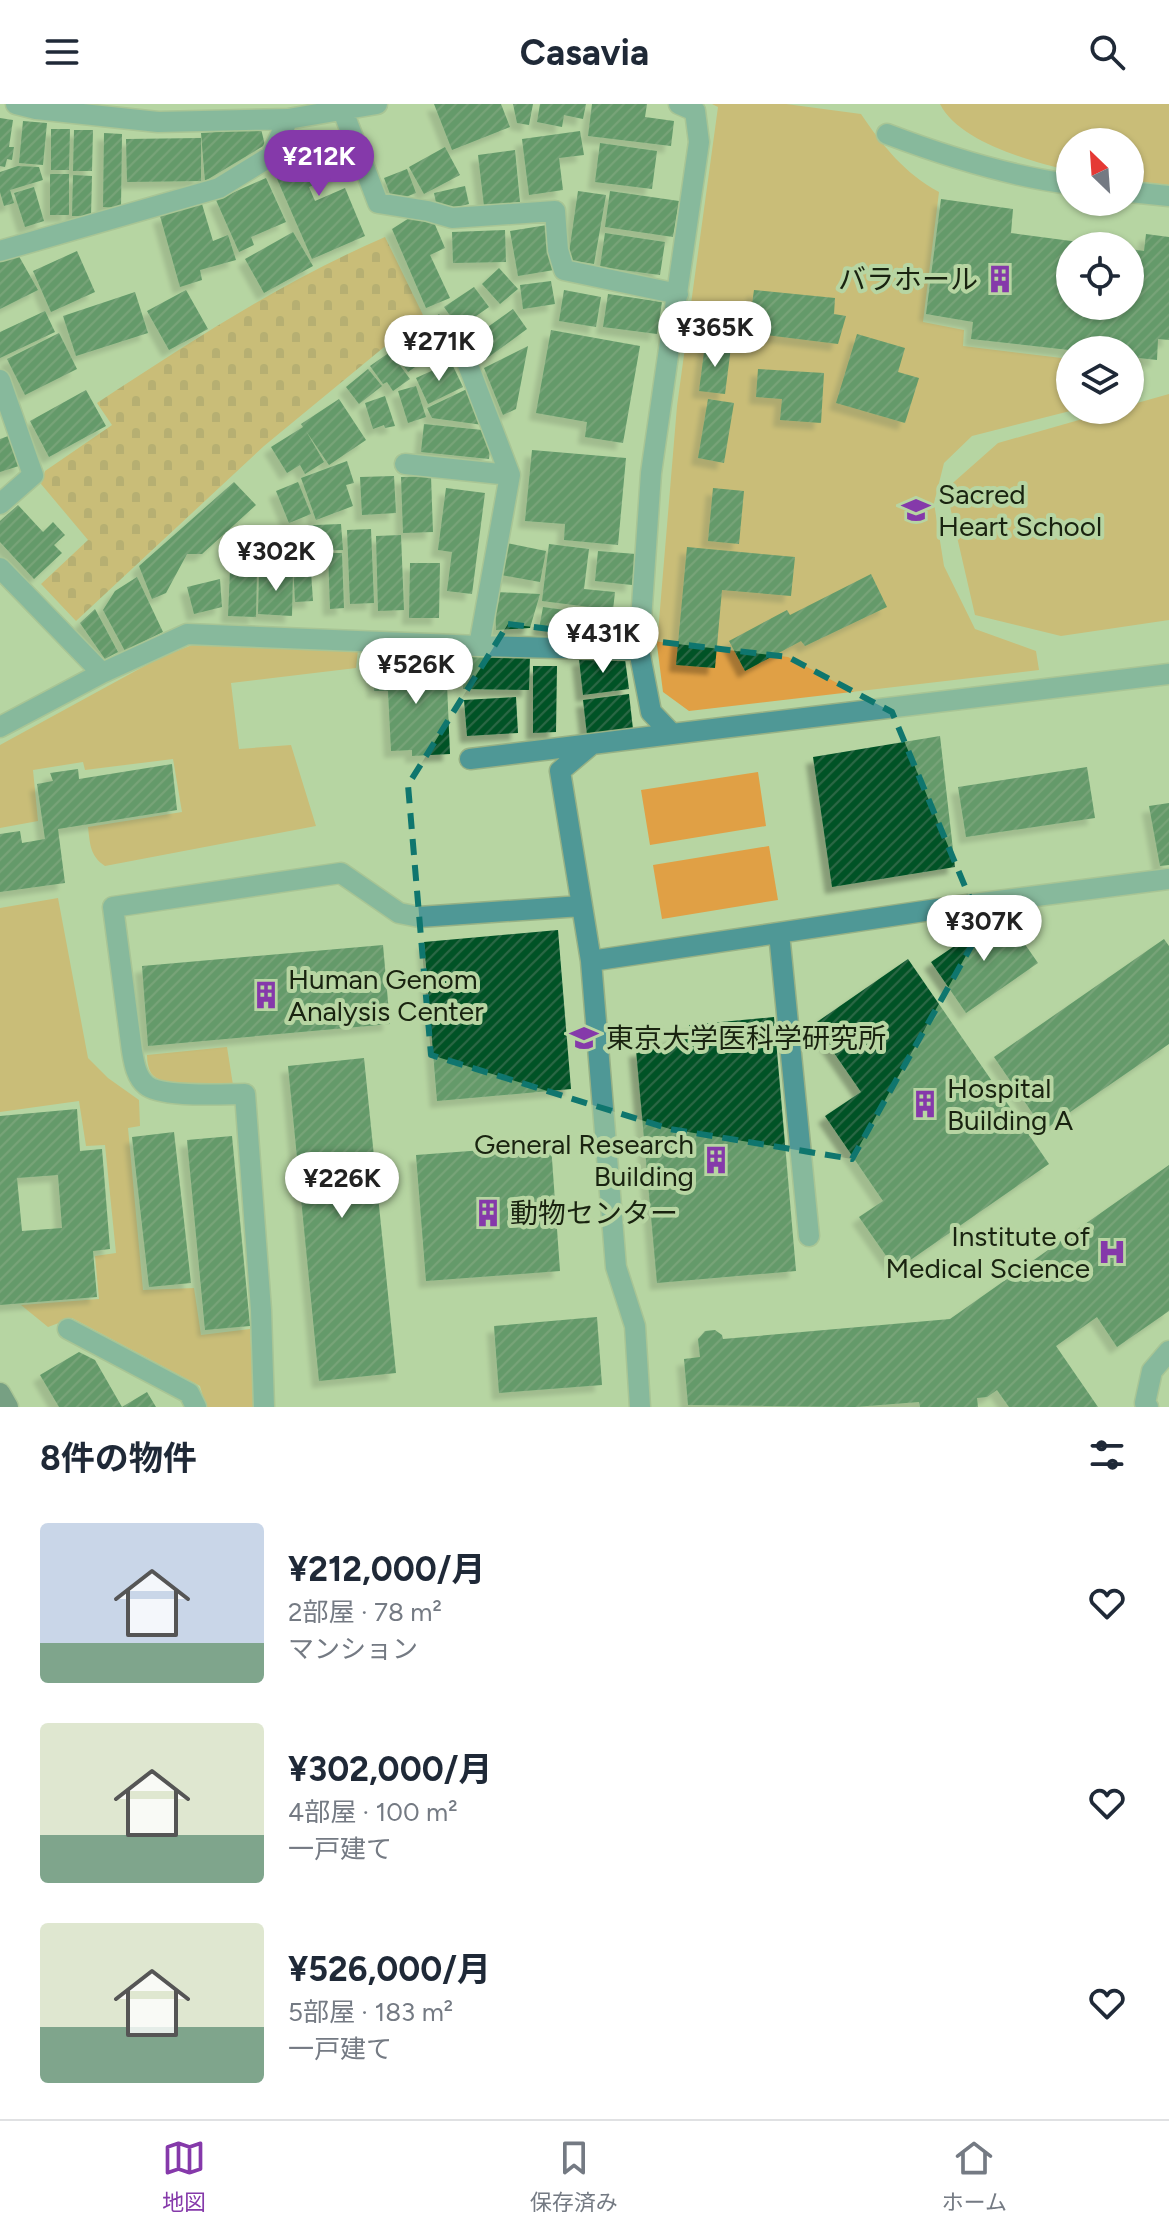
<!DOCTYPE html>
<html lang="ja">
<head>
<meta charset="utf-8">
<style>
  :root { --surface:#fff; --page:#f6f6f7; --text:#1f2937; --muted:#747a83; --line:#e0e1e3; --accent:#8539aa }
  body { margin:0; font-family:Figtree,"Noto Sans JP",sans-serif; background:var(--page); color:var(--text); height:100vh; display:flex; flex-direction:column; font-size:30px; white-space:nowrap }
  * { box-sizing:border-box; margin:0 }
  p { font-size:26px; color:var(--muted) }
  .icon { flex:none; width:44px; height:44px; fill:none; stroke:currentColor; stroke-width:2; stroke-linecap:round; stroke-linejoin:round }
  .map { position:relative; height:1303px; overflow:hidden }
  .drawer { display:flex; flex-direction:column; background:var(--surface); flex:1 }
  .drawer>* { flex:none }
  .needle { width:52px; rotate:335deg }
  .fabs { position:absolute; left:1056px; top:24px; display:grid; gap:16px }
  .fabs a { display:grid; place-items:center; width:88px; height:88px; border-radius:50%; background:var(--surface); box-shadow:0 2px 6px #0004; font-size:40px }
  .price { position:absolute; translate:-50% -68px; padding:0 18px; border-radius:28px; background:#fff; color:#222; font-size:26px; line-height:52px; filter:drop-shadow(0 2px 4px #0008) }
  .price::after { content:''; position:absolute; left:50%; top:48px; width:24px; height:18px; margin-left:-12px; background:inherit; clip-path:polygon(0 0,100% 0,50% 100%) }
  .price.current { background:var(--accent); color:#fff }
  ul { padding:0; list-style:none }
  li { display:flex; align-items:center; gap:24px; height:200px; padding:0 40px }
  li span { display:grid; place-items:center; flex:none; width:224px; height:160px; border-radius:8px; color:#555 }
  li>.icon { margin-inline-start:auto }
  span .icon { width:96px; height:96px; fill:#fffc; stroke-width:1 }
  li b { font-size:34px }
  h2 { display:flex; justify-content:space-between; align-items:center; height:96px; padding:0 40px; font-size:34px }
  header { display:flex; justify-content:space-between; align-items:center; height:104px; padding:0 40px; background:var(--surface); font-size:36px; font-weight:700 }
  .menu { display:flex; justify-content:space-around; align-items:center; height:112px; border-top:2px solid var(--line); background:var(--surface); font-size:22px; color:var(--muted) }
  .menu a { display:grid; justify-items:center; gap:4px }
  .menu .current { color:var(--accent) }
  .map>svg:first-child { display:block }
  .green { fill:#e0a045 }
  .cemetery { fill:url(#cemetery-stones) }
  .building { fill:url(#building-hatch); fill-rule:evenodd; filter:url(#shadow) }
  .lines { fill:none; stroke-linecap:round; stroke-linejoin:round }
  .minor-casing { stroke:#97b185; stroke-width:23 }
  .major-casing { stroke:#97b185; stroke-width:23 }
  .minor { stroke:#4f9896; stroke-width:20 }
  .major { stroke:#2c5f5e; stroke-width:20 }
  .marked { fill:none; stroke:#0f766e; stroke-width:6; stroke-dasharray:16 10; stroke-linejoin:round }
  .labels { text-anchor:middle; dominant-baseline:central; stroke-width:8; stroke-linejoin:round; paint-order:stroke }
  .poi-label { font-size:28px; fill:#192310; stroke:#b7d5a2; text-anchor:start }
</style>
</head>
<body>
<header><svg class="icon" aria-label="menu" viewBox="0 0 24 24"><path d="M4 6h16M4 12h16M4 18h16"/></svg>Casavia<svg class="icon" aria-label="search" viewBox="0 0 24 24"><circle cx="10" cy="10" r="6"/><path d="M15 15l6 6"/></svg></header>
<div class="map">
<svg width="1169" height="1303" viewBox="0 0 1169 1303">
  <defs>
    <pattern id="cemetery-stones" width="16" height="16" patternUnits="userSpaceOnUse" patternTransform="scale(2)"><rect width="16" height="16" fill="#e0a045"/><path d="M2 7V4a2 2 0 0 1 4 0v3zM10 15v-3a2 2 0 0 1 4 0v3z" fill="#b58238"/></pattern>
    <pattern id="building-hatch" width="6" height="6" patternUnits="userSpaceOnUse" patternTransform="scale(2)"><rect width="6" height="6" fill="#055228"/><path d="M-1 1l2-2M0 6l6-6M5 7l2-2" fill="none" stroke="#296745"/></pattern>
    <filter id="shadow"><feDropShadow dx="-7" dy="7" stdDeviation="2" flood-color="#0004"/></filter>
  </defs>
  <rect width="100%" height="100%" fill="#b7d5a2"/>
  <path class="green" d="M712,0h74l75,10c21,31 44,60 78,78l-16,130 41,8 -1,16 107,13v51h4l-102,26 -28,27 -10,40 10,63 31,63 61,22 3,19 -350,41 -26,-19 -6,-47 20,-239 41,-299z
    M940,0h229v81l-39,-4v-39h-60v29c-40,-10 -111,-29 -130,-67z
    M1169,290v226l-108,16 -86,-21 -29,-126 52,-46 116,-33h16v-5z
    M200,538l158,8 -2,18 -125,15 8,66 52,-4 25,81 -211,40c-15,-10 -15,-22 -17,-39l94,-15 -9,-53 -88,11 -2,-8 -50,8 5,51 -38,7v-83l161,-88z
    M758,668l8,54 -116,19 -9,-55z
    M769,742l9,54 -116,19 -9,-54z
    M58,794l30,160 20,20 31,22 1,26 -12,2 15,162 51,-2 7,47 49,-6 4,78h-48l-6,-21 -128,-68 -24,9 -27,-22 78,-6 -4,-43 21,-3 -11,-108 -19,1 -7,-45 -79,11v-204z
    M227,943l6,38c-21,0 -68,6 -82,-12 -3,-5 -4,-12 -4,-18z"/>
  <path class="cemetery" d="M385,133l38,78 -159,131 -188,175 -35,-37 47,-44 -47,-56 4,-13 67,-46 -15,-22c93,-61 186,-122 288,-166z"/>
  <path class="building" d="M434,0h67l9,23 -58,23z
    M513,0h20l-4,21 -12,-2z
    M540,0h46l-3,15 -19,-4 -2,12 -25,-5z
    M592,0h55l-2,13 29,4 -3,25 -83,-10z
    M0,14l13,2 -4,27h5l-2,13 -5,-1 -2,8 -5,-1z
    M23,17l24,2 -4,42 -24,-2z
    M51,25h19l-1,41h-18z
    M261,25l4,16 -60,36 -4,-48z
    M74,26h19l-1,41h-19z
    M580,27l4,24 -25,3 4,32 -34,5 -7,-56z
    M104,29l18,1 -1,74 -18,-1z
    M337,32l15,33 -43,18 6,14 30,-13 20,48 -53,23 -41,-94z
    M201,34v43l-74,1 -1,-43z
    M600,39l57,8 -5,38 -57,-7z
    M445,43l15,28 -36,19 -15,-27z
    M515,46l5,52 -36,4 -6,-51z
    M18,62l21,1 4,13 -33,10 4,13 -10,3 -4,-14v-20z
    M407,65l9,24 -23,9 -9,-24z
    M50,70h19v41h-19z
    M73,71l19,1 -1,40h-19z
    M266,74l20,44 -35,15 3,8 -15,7 -23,-52z
    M465,82l4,18 -31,8 -4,-19z
    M34,83l10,34 -19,6 -11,-34z
    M578,87l28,4 -12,69 -26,-4z
    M610,87l69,10 -6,36 -68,-10z
    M941,95l72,10 -2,24 83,11v2h-24v60h60v-57l14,2 2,-17 23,3v103l-11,-1 -1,21 -27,-3v-7h-61l-98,-11 2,-17 -47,-8z
    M202,100l11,37 15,-6 8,25 -36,10 2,10 -22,7 -20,-71z
    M414,111l19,5 12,28 -15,7 20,43 -24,10 -34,-79z
    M547,121l7,45 -36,6 -8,-45z
    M505,126l1,32 -53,1 -1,-31z
    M293,128l20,34 -49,27 -19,-34z
    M605,129l60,9 -5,33 -60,-8z
    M16,147l22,39 -38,19v-54z
    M77,147l18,41 -44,20 -18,-41z
    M499,164l19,21 -18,15 -18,-20z
    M551,177l4,23 -32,5 -3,-24z
    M474,183l15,20 -30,21 -15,-21z
    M186,186l22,39 -39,21 -22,-39z
    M564,186l37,7 -5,30 -37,-6z
    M754,186l81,8 -1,16 12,2 -8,28 -119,-15 3,-20 29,2z
    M135,188l13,41 -72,23 -13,-40z
    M608,190l54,8 -5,32 -54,-7z
    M513,205l14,20 -41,30 -15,-20z
    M45,207l10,21 -55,26v-26z
    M439,210l17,24 -48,34 -17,-24z
    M551,226l89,16 -17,97 -38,-6 2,-15 -51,-9z
    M59,229l18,36 -52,26 -18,-36z
    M857,230l48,14 -7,24 21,6 -14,45 -69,-20z
    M705,240l26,3 -6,47 -26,-3z
    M528,242l-12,63 -13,6 -19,-47z
    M390,248l20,27 -17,12 -6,-9 -4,2 -13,-18z
    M451,258l12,25 -35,17 -12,-26z
    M368,265l14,17 -23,18 -13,-17z
    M758,265l66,4 -3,50 -41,-3 2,-21 -26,-2z
    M416,282l10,31 -18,6 -10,-32z
    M467,285l16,36 -51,-7 -5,-10z
    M86,286l20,36 -57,31 -19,-36z
    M385,292l10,30 -10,2 -1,-3 -11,4 -8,-26z
    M339,295l27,41 -37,25 -23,-34 18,31 -19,12 -5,-9 -13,8 -16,-26 32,-20 -2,-3z
    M708,295l26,4 -10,60 -26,-5z
    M424,320l68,7 -3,28 -68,-7z
    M11,331l11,30 -22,7v-33z
    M532,346l94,8 -8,87 -54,-5 1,-16 -40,-3z
    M347,357l7,22 -8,2 7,21 -37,14 -15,-42z
    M394,372l2,37 -34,2 -2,-38z
    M431,372l2,56 -30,1 -2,-56z
    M234,378l22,23 -54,49h-15l-21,39 -14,6 -13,-33z
    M298,378l13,32 -22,9 -13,-32z
    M446,384l39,5 -13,101 -25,-3 5,-39 -14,-2z
    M713,384l31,3 -5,53 -31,-3z
    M18,401l25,27 10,-10 12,13 -11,10 8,8 -28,26 -34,-37v-21z
    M341,420l2,26 -29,1 -1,-15 -23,1v-11z
    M266,425h21v37h-40v-22h19z
    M371,425l3,74 -24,1 -3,-74z
    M401,431l3,75 -26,1 -2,-75z
    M309,438l4,59 -18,1 -3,-59z
    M507,439l39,8 -6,31 -39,-7z
    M549,440l40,5 -5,40 31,3 -2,18 -71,-9z
    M687,443l108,10 -4,39 -69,-6 -7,78 -39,-3z
    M598,447l38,3 -4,31 -37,-4z
    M328,449h14l2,55 -14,1z
    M410,459h30l-1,55h-30z
    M230,466l27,1 -1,46 -28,-1z
    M259,467l34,1 -1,44 -34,-2z
    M871,470l16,33 -82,39 -4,-5 -56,30 -16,-30 58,-31 3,5z
    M137,473l26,55 -38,19 -22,-41 12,-19z
    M220,475l2,28 -28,7 -7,-27z
    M495,488l45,2 -10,34 -34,2z
    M543,503l66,9 -3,22 -67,-9z
    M95,505l23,43 -13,7 -25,-36z
    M464,551l66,1 -1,34 -66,-1z
    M590,553l35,2 4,30 -46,6 -4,-36z
    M446,557l4,93 -38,2v-6l-21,1 -3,-60h-14l-1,-27z
    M533,562h24l-1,66 -23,1z
    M629,590l4,35 -46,6 -4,-35z
    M516,593l2,36 -51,3 -3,-36z
    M940,632l15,131 -123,20 -19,-130z
    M172,660l5,46 -119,19 7,54 -65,9v-58l20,-3 2,12 23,-4 -8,-55 16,-3 -3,-8 28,-4 1,10z
    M1087,663l8,51 -129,19 -8,-50z
    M1169,699v62l-9,1 -11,-60z
    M1003,809l35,50 -72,50 -35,-51z
    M558,826l13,159 -134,12 -13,-159z
    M1164,835l5,7v98l-125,86 -50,-73z
    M383,841l7,79 -242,22 -6,-80z
    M908,855l141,205 -153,106 -37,-53 24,-16 -58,-85 36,-24 -47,-68z
    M774,913l22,254 -139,12 -21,-233 35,-4 -1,-10 21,-1 -2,-10z
    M364,954l32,315 -77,8 -31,-315z
    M77,1005l3,42 22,-2 8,100 -17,2 4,46 -97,8v-189zM58,1071l4,53 -40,3 -5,-53z
    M174,1028l17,151 -42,4 -17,-150z
    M232,1032l18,190 -45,4 -18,-190z
    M551,1041l9,126 -134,10 -10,-126z
    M1169,1061v146l-52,36 -20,-30 -41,29 42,61h-89l-12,-17 -10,7 -10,1 1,9h-58l-1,-5 -64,5 -167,-2 -4,-46 16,-2 -2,-18 7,-8 10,-1 7,5 1,4 227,-20z
    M597,1213l5,68 -103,8 -5,-67z
    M79,1248l16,8 27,47 25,-15 9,15h-97l-19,-32z"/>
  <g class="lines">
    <defs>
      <path id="minor" d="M16,0l20,5 122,13 130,-3 89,-15
        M343,7l35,92 50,8 24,7 103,-7 3,39 6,20 114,24
        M887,30c58,22 121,42 183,50
        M1130,88l39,4
        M0,147l219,-63 52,-32 17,-37
        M463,248l47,123 -31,171
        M0,276l33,95 -33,29
        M405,360l105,11
        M0,464l102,105
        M639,546l12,-177 48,-331 -4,-31 -16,-7
        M0,623l102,-54 85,-39 292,12 160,4 12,62 21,22 497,-60
        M470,655l122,-15
        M779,829l30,303
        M591,857l360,-54 218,-28
        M68,1225l121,64 7,14
        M264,1303l-3,-97 -16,-216c-22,0 -84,4 -99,-9 -10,-8 -12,-23 -14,-34l-19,-144 228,-34 58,40 20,4 162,-11
        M640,1303l-5,-81 -19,-59 -25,-306 -31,-190 32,-27 80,-10
        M1148,1303l-3,-4 7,-32 17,-20"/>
      <path id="major" d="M0,1289l8,14"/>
    </defs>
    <use href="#minor" class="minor-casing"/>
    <use href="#major" class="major-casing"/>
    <use href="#minor" class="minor"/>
    <use href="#major" class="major"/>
  </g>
  <path d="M0 0H1169V1303H0ZM508,520l280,33 104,55 90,215 -130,232 -182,-30 -239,-74 -23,-270z" fill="#b7d5a2" fill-opacity=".55" fill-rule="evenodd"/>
  <path class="marked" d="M508,520l280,33 104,55 90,215 -130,232 -182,-30 -239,-74 -23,-270z"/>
  <defs>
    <symbol id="building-bare" viewBox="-9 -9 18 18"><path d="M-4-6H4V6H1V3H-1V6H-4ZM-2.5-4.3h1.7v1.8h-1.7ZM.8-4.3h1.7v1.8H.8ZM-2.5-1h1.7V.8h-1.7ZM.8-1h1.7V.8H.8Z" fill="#8539aa" stroke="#b7d5a2" stroke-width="2.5" paint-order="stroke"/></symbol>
    <symbol id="school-bare" viewBox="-9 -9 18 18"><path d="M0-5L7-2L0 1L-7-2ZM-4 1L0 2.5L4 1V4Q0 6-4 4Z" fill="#8539aa" stroke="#b7d5a2" stroke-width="2.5" paint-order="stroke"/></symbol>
    <symbol id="university-bare" viewBox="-9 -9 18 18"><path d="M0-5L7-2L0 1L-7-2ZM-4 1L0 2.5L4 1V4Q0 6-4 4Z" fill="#8539aa" stroke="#b7d5a2" stroke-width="2.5" paint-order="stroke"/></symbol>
    <symbol id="hospital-bare" viewBox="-9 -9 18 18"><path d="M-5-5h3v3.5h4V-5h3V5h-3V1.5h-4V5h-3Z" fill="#8539aa" stroke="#b7d5a2" stroke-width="2.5" paint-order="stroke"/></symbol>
  </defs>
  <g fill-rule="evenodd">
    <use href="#building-bare" x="980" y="155" width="40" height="40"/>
    <use href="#school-bare" x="896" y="386" width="40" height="40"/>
    <use href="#building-bare" x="246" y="871" width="40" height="40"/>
    <use href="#university-bare" x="564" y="914" width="40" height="40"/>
    <use href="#building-bare" x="905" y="980" width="40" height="40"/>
    <use href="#building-bare" x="696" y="1036" width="40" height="40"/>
    <use href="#building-bare" x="468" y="1089" width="40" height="40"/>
    <use href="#hospital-bare" x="1092" y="1128" width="40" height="40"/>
  </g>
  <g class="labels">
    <g class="poi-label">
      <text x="978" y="175" text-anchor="end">バラホール</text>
      <text x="938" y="390">Sacred<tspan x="938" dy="32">Heart School</tspan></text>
      <text x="288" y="875">Human Genom<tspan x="288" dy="32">Analysis Center</tspan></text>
      <text x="606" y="934">東京大学医科学研究所</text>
      <text x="947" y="984">Hospital<tspan x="947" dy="32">Building A</tspan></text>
      <text x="694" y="1040" text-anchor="end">General Research<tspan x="694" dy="32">Building</tspan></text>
      <text x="510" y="1109">動物センター</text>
      <text x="1090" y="1132" text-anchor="end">Institute of<tspan x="1090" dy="32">Medical Science</tspan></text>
    </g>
  </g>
</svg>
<div class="fabs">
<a><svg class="needle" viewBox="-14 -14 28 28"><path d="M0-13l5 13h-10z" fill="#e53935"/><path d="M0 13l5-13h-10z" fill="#747a83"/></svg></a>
<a><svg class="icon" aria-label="locate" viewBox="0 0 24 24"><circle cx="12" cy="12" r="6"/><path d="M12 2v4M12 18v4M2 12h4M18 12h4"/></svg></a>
<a><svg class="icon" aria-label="layers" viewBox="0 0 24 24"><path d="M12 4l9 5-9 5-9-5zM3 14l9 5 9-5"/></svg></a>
</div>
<b class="price current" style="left:319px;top:94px">¥212K</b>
<b class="price" style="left:715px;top:265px">¥365K</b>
<b class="price" style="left:439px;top:279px">¥271K</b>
<b class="price" style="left:276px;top:489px">¥302K</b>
<b class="price" style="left:603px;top:571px">¥431K</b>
<b class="price" style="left:416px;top:602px">¥526K</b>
<b class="price" style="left:984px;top:859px">¥307K</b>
<b class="price" style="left:342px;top:1116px">¥226K</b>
</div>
<section class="drawer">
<h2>8件の物件<svg class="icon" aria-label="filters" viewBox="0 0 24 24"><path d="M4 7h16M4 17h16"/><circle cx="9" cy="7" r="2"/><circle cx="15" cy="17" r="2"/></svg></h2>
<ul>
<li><span style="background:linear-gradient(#c9d6e8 75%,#7fa58c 0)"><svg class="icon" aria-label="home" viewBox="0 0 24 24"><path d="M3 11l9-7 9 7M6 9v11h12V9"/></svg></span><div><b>¥212,000/月</b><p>2部屋 · 78 m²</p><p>マンション</p></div><svg class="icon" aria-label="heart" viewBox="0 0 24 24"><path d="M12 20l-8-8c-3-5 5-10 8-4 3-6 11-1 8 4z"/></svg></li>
<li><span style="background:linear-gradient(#dfe7d0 70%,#7fa58c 0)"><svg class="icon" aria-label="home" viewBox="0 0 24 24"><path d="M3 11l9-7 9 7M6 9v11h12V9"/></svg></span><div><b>¥302,000/月</b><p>4部屋 · 100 m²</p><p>一戸建て</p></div><svg class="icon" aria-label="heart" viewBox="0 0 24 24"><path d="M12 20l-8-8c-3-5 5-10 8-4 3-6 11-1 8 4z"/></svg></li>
<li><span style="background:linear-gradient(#dfe7d0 65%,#7fa58c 0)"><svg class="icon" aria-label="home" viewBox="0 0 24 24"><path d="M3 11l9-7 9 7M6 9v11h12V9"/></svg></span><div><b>¥526,000/月</b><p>5部屋 · 183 m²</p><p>一戸建て</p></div><svg class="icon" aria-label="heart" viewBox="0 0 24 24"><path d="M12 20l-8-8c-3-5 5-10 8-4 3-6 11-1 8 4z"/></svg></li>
</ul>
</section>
<nav class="menu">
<a class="current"><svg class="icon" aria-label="map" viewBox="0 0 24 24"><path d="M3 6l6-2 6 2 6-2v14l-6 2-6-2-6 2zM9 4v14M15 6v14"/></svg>地図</a>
<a><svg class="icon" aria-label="saved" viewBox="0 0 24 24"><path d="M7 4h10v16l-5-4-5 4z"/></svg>保存済み</a>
<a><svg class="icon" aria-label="home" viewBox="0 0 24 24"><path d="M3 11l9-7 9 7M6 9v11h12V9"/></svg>ホーム</a>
</nav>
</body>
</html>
